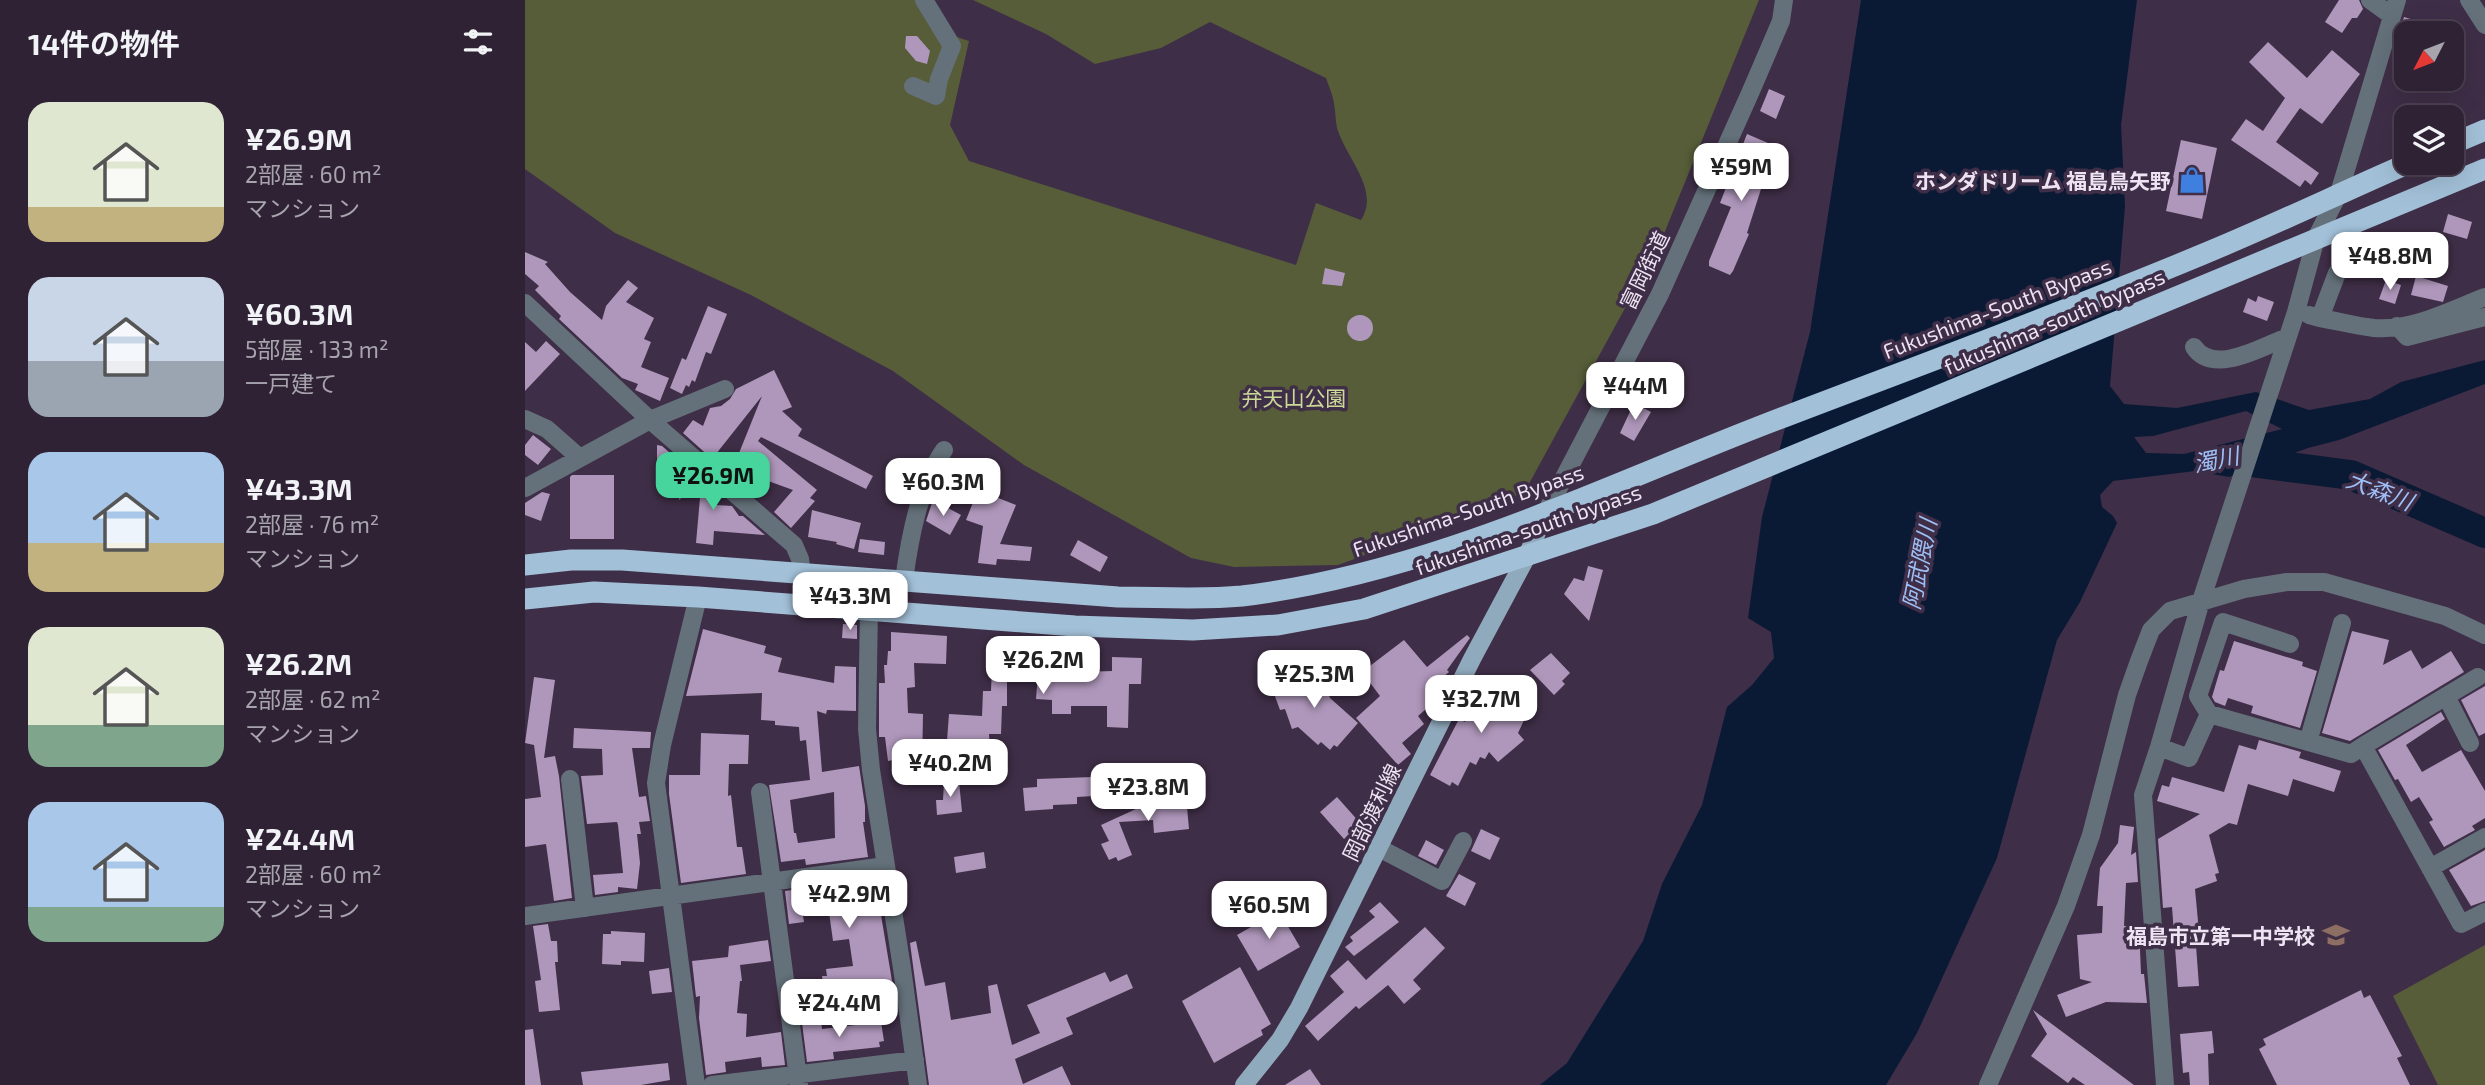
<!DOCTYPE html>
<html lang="ja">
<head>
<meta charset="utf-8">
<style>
  :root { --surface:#2f2235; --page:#3b2f41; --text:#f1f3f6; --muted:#a7a4ad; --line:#4a3f50; --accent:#48d49d }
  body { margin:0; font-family:"Exo 2","Noto Sans JP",sans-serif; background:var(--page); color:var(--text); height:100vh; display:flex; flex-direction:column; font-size:26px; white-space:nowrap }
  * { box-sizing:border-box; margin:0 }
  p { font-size:23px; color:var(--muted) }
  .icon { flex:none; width:38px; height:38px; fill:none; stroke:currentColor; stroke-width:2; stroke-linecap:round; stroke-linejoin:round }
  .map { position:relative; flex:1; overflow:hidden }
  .side { display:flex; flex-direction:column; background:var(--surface); width:525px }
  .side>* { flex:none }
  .needle { width:46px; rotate:228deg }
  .tools { position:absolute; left:1869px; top:21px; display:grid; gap:14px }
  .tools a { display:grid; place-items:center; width:70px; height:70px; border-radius:14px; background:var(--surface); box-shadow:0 7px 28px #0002,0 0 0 2px var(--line); font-size:35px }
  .price { position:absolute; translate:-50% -60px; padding:0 16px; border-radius:14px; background:#fff; color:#222; font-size:23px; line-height:46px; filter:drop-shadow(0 2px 4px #0008) }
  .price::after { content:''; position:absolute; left:50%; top:42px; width:21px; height:16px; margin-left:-10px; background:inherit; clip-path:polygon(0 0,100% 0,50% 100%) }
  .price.on { background:var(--accent); color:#111 }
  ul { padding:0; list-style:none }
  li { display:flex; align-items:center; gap:21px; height:175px; padding:0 28px }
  li span { display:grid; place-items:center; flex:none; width:196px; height:140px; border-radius:21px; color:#555 }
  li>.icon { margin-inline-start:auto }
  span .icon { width:84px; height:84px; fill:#fffc; stroke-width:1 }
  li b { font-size:30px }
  h2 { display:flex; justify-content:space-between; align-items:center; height:84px; padding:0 28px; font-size:30px }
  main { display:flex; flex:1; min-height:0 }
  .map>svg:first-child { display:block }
  .green { fill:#565d38 }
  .water { fill:#0a1a35; fill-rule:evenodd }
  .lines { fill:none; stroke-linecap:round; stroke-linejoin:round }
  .river { stroke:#0a1a35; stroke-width:30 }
  .building { fill:#af97bb; fill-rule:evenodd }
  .minor { stroke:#64717a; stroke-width:18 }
  .major { stroke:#90aabd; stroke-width:18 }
  .highway { stroke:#a2c0d8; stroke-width:21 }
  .labels { text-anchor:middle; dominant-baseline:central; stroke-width:7; stroke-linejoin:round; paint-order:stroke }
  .poi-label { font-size:21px; font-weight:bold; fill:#ede3f3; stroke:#3f2e47; text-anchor:end }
  .street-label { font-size:21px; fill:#ede3f3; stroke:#3f2e47 }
  .park-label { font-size:21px; fill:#ccd897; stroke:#3f2e47 }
  .water-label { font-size:23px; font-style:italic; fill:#9ebff6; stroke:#3f2e47 }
</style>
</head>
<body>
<main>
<section class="side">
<h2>14件の物件<svg class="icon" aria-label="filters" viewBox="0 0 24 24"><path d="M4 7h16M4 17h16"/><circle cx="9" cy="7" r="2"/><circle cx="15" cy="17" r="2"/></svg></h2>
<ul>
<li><span style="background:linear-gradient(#dfe7d0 75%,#c2b280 0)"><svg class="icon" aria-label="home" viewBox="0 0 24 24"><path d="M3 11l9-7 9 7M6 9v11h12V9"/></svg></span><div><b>¥26.9M</b><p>2部屋 · 60 m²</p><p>マンション</p></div></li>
<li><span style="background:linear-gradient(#c9d6e8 60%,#9aa5b1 0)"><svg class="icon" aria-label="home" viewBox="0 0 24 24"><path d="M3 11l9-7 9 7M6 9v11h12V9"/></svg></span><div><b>¥60.3M</b><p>5部屋 · 133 m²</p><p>一戸建て</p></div></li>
<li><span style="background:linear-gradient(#a9c7e8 65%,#c2b280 0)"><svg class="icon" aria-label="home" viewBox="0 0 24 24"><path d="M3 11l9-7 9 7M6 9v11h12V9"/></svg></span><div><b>¥43.3M</b><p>2部屋 · 76 m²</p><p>マンション</p></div></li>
<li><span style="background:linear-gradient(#dfe7d0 70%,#7fa58c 0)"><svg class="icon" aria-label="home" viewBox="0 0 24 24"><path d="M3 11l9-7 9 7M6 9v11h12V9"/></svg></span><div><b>¥26.2M</b><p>2部屋 · 62 m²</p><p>マンション</p></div></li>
<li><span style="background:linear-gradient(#a9c7e8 75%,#7fa58c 0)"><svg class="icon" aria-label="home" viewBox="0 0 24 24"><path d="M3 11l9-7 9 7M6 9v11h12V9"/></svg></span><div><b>¥24.4M</b><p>2部屋 · 60 m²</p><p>マンション</p></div></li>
</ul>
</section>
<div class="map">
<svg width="1960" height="1085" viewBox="0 0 1960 1085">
  <rect width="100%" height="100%" fill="#3f2e47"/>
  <path class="green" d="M0,0h405l21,35 18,6 -19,84 19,36 327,104 20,-62 45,17c19,-29 -13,-60 -23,-89 -3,-9 -2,-18 -4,-27 -1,-9 -5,-17 -8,-26l-116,-56 -49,26 -66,16 -49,-30 -73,-34h786l-100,246 -134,245 -36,19 -151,55 -104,2 -43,-9 -167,-93 -131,-94 -142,-76 -136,-62 -90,-64z
    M1960,945v140h-47l-45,-89z"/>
  <path class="water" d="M1336,0h276l-16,125 4,81 -15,180 14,18 53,4 79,-16 53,18 61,-11 31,-17 84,-22v24l-146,56 -31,8 -79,29 -34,-6 -82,10 -13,14 2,12 11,9 4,7 -37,79 -23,38 -60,218 -80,175 -31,52h-346l27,-22 76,-122 19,-57 40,-79 25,-98 25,-22 22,-27 -3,-26 -23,-14 14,-101 48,-185zM1721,411l36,18 -98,25 -38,-1 -12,-16 19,-1z"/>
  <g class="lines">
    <path class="river" d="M1703,459l123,16 134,58"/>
  </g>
  <path class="building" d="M1814,0h20l4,9 -6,9h-5l-10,15 -17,-11z
    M1879,17l42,13 -1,3h-46z
    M381,36h11l13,15 -3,13 -11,-3 -11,-13z
    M1743,42l39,36 25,-28 28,24 -38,50 -22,-16 -24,34 43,31 -8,12 -6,-5 -5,7 -69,-47 15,-21 17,12 22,-33 -36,-36z
    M1244,89l16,7 -9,23 -16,-8z
    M1222,134l28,12 -17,41 3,2 -14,44 2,1 -16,37 -3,4 -21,-9v-5l22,-54 -11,-4z
    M1656,140l36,8 -15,71 -36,-8z
    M1923,214l24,8 -5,17 -24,-7z
    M0,252l23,10 -3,2 25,28 32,28 4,-14 22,-26 10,8 -12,14 28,16 -10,21 7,3 -10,25 28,11 -9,23 -25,-11 3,-6 -16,-6 -63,-59 2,-3 -26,-26 4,-4 -14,-12z
    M800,268l20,5 -3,13 -20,-2z
    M1891,276l32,10 -5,16 -32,-7z
    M1861,280l15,5 -6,19 -16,-5z
    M1733,296l16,6 -7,19 -24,-9 5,-14 8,4z
    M183,306l19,8 -16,40 -5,-2 -11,30 -3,-2 -3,7 -3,-2 -4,9 -12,-6 12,-30 4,2z
    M822 328a13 13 0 1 1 26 0a13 13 0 1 1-26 0Z
    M21,341l14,13 -35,37v-49l11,10z
    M249,370l18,37 -10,4 20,18 -4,7 75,40 -7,13 -105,-52 -3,4 59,49 -7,8 5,3 -24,27 -17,-16 19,-22 -60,-22 29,-72 -50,63 -29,-26 10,-13 10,6 7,-18 11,-2 9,-7 6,-10z
    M1109,403l17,9 -17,29 -14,-8z
    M8,435l18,14 -13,16 -13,-10v-10z
    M132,445l5,1 8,7v13l-13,-1z
    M157,472l12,1 4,4 -6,6 15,2 10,8 -1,12 16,1 7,10h4l22,19 -51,-4 -1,14 -17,-2 4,-45 -18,-1 -3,3z
    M47,475h42v64h-44v-62z
    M453,490l38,15 -16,39 32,3 -2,14 -33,-2 -1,6 -18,-2 5,-37 -17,-6z
    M17,492l8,2 -9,27 -16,-6v-12z
    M408,500l28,15 -11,20 -24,-14z
    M287,510l49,13 -7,26 -18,-5 1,-2 -29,-5z
    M335,539l25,3 -1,13 -26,-3z
    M553,540l30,17 -8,15 -30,-17z
    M1063,566l15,4 -14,51 -25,-27 10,-16 10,3z
    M318,624l14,1v14l-15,-1z
    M178,629l63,17 -2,7 18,5 -4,14 56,11 1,-17 21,1v44l-29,-1 -1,4 -9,-3 5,61 37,-6 6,40v16h-2l5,35 -62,8 -1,-6 -24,3 -12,-77 41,-5 -4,-40 -6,1 -1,-14 -24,-2v-4l-14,-1 1,-27 -76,3zM309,792l1,46 -37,5 -2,-10h-2l-4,-33z
    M1827,631l37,9 -6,25 28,-15 11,19 29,-18 13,21 -114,69 -28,-8z
    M366,632l56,4 -1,28 -32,-1 1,24 -8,1 1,25 15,1 -1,56 -29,2v-12l-5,1 -3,-24h-6v-54h6l-1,-18h3l1,-14h3z
    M942,635l3,3 -23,32 2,2 -17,14 9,10 -23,20 6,8 -22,19 9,11 -13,11 -42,-47 24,-22 -18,-24 42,-32 23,27z
    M502,639l37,3 -2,22h5l-1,5h16l1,3 29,-1v-14l30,1 -1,26h-12l-1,44 -21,-1v-21h-36v8h-19v-14l-16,-1 3,-39 -32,-3v49h-5l-1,28h-12l3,43 -16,1 -3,-25 -27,1 3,-40 33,2 1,-25h8l2,-47 34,1z
    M1709,641l69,21 -1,4 15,5 -17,57 -49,-15 2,-7 -25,-8 -3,8 -10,-4 -3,-5 8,-27 4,1z
    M1026,653l19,20 -8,8 3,3 -11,11 -24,-25z
    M796,672l9,26 28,25 -21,24 -3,-2 -4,5 -9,-8 -3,3 -20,-18 -6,2 -7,-20 -5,1 -8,-22 18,-6 -1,-4 13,-4 2,4z
    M9,677l21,3 -11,78 11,-2 4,20 13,122 -18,3 -8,-57 -21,3v-48l16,-2 -7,-52 -9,-2z
    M961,677l19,9 -7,13 29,15 -9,19 6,7 -26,22 -9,-10 -4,7 -5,-2 -4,8 -6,-3 -12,24 -6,-4 -2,4 -20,-11 29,-56 6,3z
    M1960,686v47l-6,3 -18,-36z
    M1916,712l4,7 -39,26 16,27 39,-22 24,41v27l-13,8 3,4 -31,17 -15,-25 4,-2 -14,-23 -8,5 -13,-23 -3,1 -17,-30z
    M49,728l77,4 -1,16h-18l7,49 7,-1 4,25 -11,1 2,12h-4l3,29 -3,26 -19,-2v5l-23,3 -2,-20 30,-2 -5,-48 -1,-3 -30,2 -6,-48 22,-1 -1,-26 -29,-1z
    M176,733l48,2 -1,29h-19l-1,32 3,-1 6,52h5l4,27 -65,9 -12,-89v-19h31z
    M1734,740l42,12 -2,6 42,13 -7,21 -41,-13 -5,17 -40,-12 -11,41 -8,-2 -20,12 10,38 -4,1 2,7 -22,8 4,43h-4l4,54 -21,1 -6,-80 -9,1 -5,-69 42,-25 -43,-13 5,-16 7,2 3,-10 52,15 15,-47 17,5z
    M568,777l1,19 -17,1v7l-24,1v4l-28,2 -2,-23 14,-1v-8z
    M434,781l3,31 -25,3 -1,-15h7l1,-18z
    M665,794l1,13h-4l2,22 -35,4 -1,-13 -34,2 13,33 -14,6 -2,-4 -7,3 -8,-16 8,-3 -8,-16 59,-27z
    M812,797l24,27 -17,15 -24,-27z
    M1595,825l14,2 -3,28 5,-3 2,30 -12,1 -2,43 15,-1 2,49h3l3,29 -41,-1 -40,15 -9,-22 35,-13 -12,-3 -3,-44 25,-2 1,-27h-6l3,-38 18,-25z
    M956,829l19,9 -10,22 -19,-9z
    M901,840l18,10 -8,15 -18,-9z
    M1960,850v51l-14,5 -22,-36z
    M459,852l2,16 -30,5 -2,-16z
    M934,874l17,9 -11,23 -19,-10z
    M350,879l17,102 -68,10 -2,-15h5l-1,-7 27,-3 -4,-27 -16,2 -5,-36 -26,4 2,13 -15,2 -4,-33z
    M855,902l19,20 -45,34 -9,-9 8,-6 -3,-4 25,-20 -6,-6z
    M754,911l21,36 -42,24 -21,-36z
    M23,924l3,17h6l1,21h-3l5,48 -21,2 -4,-31 6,-1 -8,-54z
    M900,927l20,21 -32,32 8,9 -17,15 -16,-19 -29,24 -3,-3 -38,35 -13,-15 39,-34 -14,-16 18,-16 18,20z
    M86,931l34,2 -1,29 -23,-1v4l-19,-1 1,-30h8z
    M243,940l3,21 -31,4 2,16h-2l-3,32 10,1 -1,23 35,-5 4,33 -23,2 -1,-10 -36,5 1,10 -20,3 -7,-57 1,-22 -4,1 -4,-36 36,-4 1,-11z
    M391,941l9,45 20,-4 6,38 40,-7 -3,-27 9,-2 15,61 28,-12 -13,-28 78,-33 5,10 17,-8 6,14 -67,30 7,16 -58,25 8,25 39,-18 9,19h-142l-19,-142z
    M715,967l31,57 -10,6 2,5 -49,28 -32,-62z
    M144,968l3,24 -20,2 -3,-23z
    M1836,990l3,8 6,-3 32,61 -5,2 13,27h-133l-18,-36 7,-4 -3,-6z
    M1508,1010l101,75h-49l-12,-8 -5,6 -37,-27 16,-22z
    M296,1021l1,8 59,-7 3,19 -5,1 1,5 -47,5 1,7 -27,3 -5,-39z
    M8,1029l8,56h-16v-55z
    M1687,1031l2,22 -6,1 1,31h-19l-1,-13 -6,1 -3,-39z
    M143,1063l2,17 -29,5h-58l-2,-13z
    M785,1069l11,16h-36z"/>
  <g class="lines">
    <path class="minor" d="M1845,0l22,16
      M1944,0l16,25
      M388,86l23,10 3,-17 13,-33 -28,-46
      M0,303l125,117 144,125 6,14 2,14
      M1784,315l11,3 17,-45
      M1795,318c18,3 36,8 54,10 38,3 77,-18 111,-31
      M1872,326l10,11 78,-20
      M1669,347c19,29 68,0 93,-10
      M0,419l22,10 33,29
      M0,488l125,-68 75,-31
      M1020,514l115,-220 91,-203 30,-70 3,-21
      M379,580c6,-44 15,-93 40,-130
      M344,608l-2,121 4,41 31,198 16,117
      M1921,696l24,47
      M1684,714l-11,-18 25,-74 67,22
      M1783,742l34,-119
      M1838,746l115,-69
      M1634,747l30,11 20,-44 142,40 12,-8 98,178 24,-12
      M45,779l15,129
      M235,792l39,293
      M854,848l63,33 21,-40
      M1905,868l55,-31
      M0,916l360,-50
      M171,1085l-40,-302 6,-38 36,-148
      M187,1085l203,-25
      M1463,1085l78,-179 25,-71 36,-140 12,-34 12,-31 19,-19 74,-22 43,-7h37l121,34 40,19
      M1640,1085l-22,-290 16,-48 42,-146 95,-289 20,-74 23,-45 58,-193"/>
    <path class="major" d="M719,1085l36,-45 19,-32 173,-349 54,-101 19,-44"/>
    <path class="highway" d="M1927,144l33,-14
      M0,565l46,-5h51l496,37c41,0 83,3 124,-1 182,-22 347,-103 516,-169 148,-57 297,-111 443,-172 71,-29 139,-62 208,-92
      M0,599l69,-7 104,5 377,29 118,4 85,-5 86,-16 289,-95 832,-345"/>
  </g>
  <defs>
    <symbol id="shop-bare" viewBox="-9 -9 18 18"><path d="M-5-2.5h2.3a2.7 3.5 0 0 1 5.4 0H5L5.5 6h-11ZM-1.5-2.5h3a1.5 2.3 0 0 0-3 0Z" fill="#3f7fe0" stroke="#3f2e47" stroke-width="2.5" paint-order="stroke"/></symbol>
    <symbol id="school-bare" viewBox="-9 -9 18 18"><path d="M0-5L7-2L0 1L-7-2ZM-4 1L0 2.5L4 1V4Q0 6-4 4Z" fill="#8d6e63" stroke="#3f2e47" stroke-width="2.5" paint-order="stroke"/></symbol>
  </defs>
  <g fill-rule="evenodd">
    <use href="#shop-bare" x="1648" y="161" width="38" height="38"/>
    <use href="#school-bare" x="1792" y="916" width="38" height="38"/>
  </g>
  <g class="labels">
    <g class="poi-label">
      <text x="1646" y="180">ホンダドリーム 福島鳥矢野</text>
      <text x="1790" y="935">福島市立第一中学校</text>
    </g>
    <g class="street-label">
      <text transform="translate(1119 270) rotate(-64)">富岡街道</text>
      <text transform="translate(1472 308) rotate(-21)">Fukushima-South Bypass</text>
      <text transform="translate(1529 321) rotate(-23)">fukushima-south bypass</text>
      <text transform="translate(943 510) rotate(-19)">Fukushima-South Bypass</text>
      <text transform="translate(1003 529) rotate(-19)">fukushima-south bypass</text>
      <text transform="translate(846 812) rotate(-64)">岡部渡利線</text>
    </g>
    <g class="park-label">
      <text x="769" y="397">弁天山公園</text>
    </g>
    <g class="water-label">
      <text transform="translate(1691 459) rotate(-11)">濁川</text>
      <text transform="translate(1855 490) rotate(21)">大森川</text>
      <text transform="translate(1394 564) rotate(-79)">阿武隈川</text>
    </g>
  </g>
</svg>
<div class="tools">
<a><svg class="needle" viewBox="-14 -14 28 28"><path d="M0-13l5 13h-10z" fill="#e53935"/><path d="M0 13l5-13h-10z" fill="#a7a4ad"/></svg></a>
<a><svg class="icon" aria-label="layers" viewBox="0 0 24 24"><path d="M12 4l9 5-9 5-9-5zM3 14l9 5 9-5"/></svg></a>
</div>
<b class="price" style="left:1216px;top:203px">¥59M</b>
<b class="price" style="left:1865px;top:292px">¥48.8M</b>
<b class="price" style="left:1110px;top:422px">¥44M</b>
<b class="price on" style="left:188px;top:512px">¥26.9M</b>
<b class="price" style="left:418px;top:518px">¥60.3M</b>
<b class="price" style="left:325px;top:632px">¥43.3M</b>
<b class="price" style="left:518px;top:696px">¥26.2M</b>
<b class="price" style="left:789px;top:710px">¥25.3M</b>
<b class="price" style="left:956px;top:735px">¥32.7M</b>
<b class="price" style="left:425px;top:799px">¥40.2M</b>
<b class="price" style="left:623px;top:823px">¥23.8M</b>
<b class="price" style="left:324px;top:930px">¥42.9M</b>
<b class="price" style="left:744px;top:941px">¥60.5M</b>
<b class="price" style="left:314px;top:1039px">¥24.4M</b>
</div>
</main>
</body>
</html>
